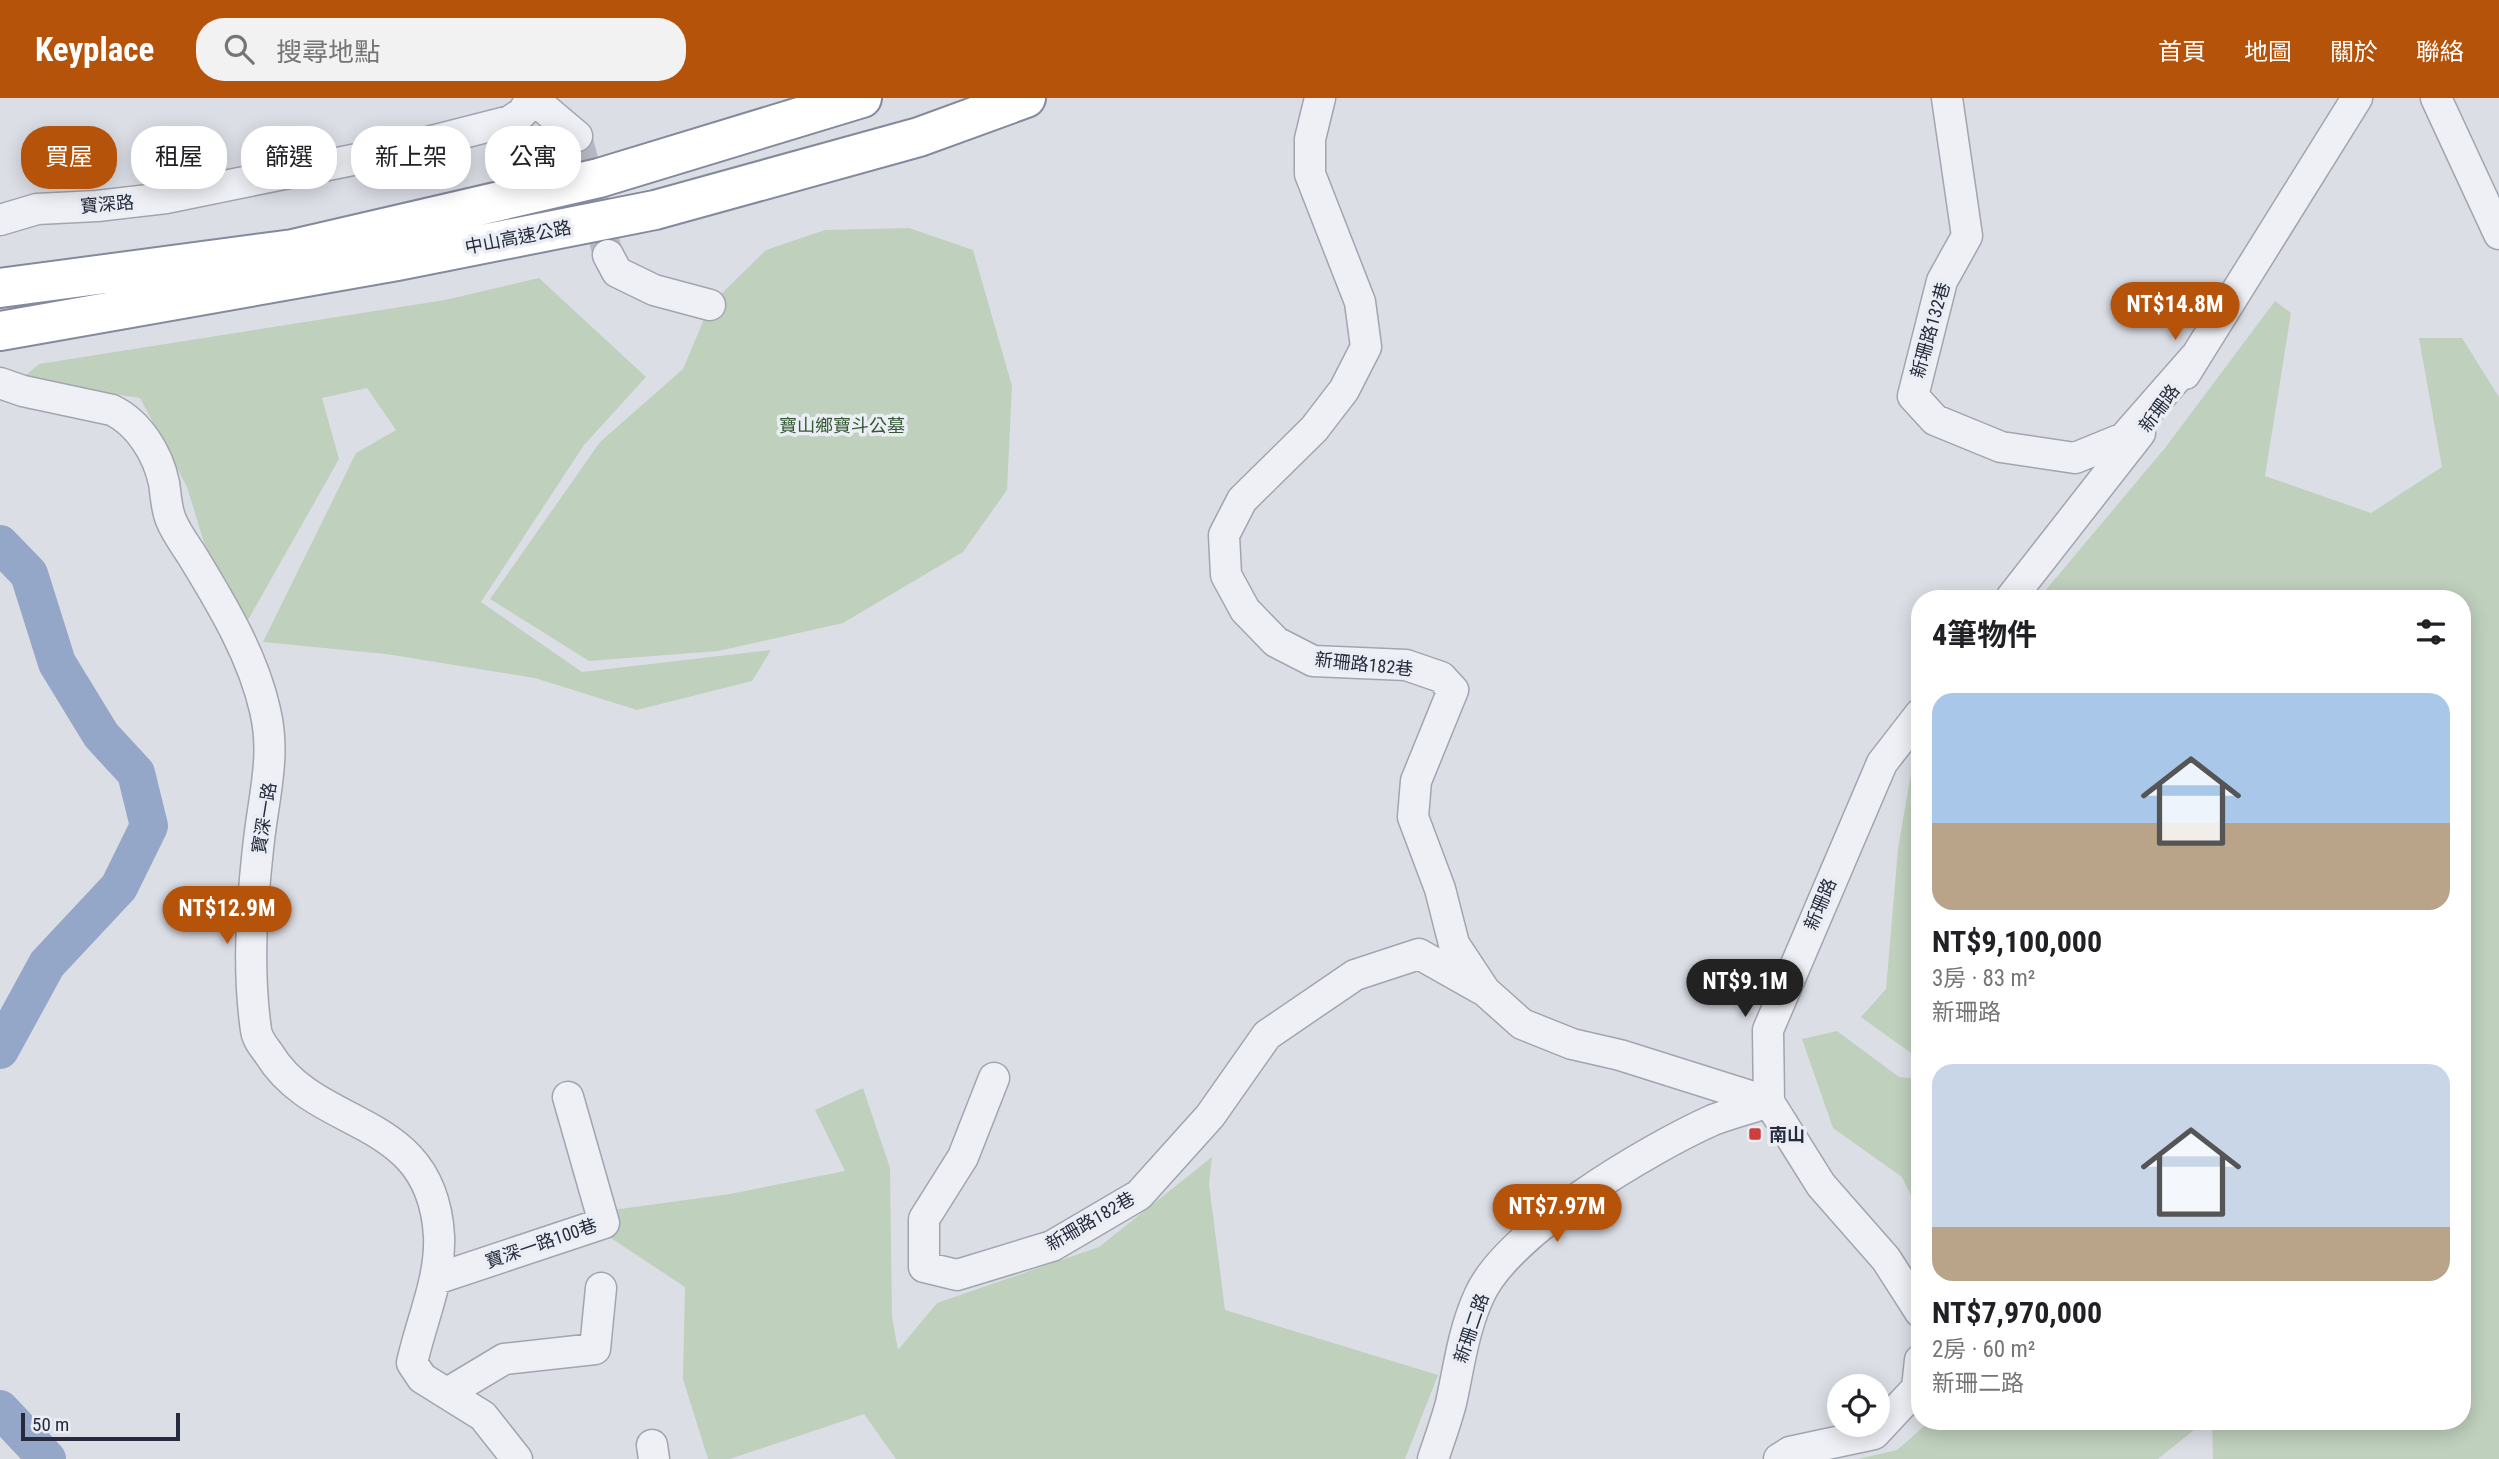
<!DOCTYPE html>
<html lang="zh-TW">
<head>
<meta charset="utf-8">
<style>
  :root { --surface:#fff; --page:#f2f2f2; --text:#202124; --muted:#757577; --accent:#b45309 }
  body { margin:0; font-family:"Roboto Condensed","Noto Sans TC",sans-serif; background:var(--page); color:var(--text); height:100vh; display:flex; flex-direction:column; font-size:26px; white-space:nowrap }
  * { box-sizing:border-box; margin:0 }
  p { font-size:23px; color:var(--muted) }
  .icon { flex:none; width:38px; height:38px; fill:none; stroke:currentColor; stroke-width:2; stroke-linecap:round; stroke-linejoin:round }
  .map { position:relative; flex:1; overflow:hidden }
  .details { position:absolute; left:1911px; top:492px; width:560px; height:840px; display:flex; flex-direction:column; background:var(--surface); border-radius:28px; box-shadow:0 4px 18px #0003 }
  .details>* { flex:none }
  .hud { position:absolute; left:21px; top:28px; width:665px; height:63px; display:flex; gap:14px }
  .buttons { position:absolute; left:1827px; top:1276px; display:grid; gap:14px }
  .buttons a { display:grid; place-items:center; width:63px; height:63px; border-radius:50%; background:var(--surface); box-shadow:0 4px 18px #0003; font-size:35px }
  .scale { position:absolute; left:21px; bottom:18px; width:159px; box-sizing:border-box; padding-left:7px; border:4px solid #252b3d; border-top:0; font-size:19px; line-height:24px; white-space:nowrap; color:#252b3d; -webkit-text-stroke:5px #ebedf4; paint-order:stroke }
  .price { position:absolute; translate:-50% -60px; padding:0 16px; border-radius:24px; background:var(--accent); color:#fff; font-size:23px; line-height:46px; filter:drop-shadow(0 2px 4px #0008) }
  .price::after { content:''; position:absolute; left:50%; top:42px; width:21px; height:16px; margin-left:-10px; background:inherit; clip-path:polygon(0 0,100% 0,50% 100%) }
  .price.on { background:#222; color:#fff }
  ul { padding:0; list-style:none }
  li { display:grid; align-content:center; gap:14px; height:371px; padding:0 21px }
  li span { display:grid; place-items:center; height:217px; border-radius:21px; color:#555 }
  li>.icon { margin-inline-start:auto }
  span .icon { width:126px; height:126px; fill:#fffc; stroke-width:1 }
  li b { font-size:30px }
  h2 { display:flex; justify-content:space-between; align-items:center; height:84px; padding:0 21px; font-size:30px }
  .chip { padding:0 24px; border-radius:28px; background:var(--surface); box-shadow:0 4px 18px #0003; font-size:24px; line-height:63px }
  .chip.on { background:var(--accent); color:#fff }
  header { display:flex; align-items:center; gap:42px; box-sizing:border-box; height:98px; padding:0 35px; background:var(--accent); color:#fff }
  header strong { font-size:33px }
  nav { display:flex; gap:38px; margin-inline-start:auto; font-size:24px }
  .search { width:490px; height:63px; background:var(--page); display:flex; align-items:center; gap:18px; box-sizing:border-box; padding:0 24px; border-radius:28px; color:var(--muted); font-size:26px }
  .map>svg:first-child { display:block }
  .green { fill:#bfd0bd }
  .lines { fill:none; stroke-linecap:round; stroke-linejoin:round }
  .river { stroke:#95a7c8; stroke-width:38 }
  .minor-tunnel { stroke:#b7bac4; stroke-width:30; stroke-dasharray:30 15; stroke-linecap:butt }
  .minor-casing { stroke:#a1a5b0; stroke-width:33 }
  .highway-casing { stroke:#838a9d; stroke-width:42 }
  .minor { stroke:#eef0f5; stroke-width:30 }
  .highway { stroke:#fff; stroke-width:38 }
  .poi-dot { fill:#d03d3d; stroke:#ebedf4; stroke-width:2.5 }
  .labels { text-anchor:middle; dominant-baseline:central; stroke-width:7; stroke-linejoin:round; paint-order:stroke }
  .street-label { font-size:18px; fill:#252b3d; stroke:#ebedf4 }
  .park-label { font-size:18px; fill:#345933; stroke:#ebedf4 }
  .poi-label { font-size:18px; font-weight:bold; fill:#252b3d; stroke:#ebedf4; text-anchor:start }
</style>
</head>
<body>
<header>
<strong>Keyplace</strong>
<div class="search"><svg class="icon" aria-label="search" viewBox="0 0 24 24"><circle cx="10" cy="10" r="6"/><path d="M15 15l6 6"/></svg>搜尋地點</div>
<nav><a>首頁</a><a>地圖</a><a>關於</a><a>聯絡</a></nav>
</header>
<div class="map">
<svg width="2499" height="1361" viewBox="0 0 2499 1361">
  <rect width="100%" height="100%" fill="#dcdee6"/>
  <path class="green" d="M909,130l64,22 39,136 -5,104 -44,62 -120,71 -125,28 -129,10 -99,-62 110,-157 83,-73 27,-64 56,-55 59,-20z
    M539,180l107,99 -62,68 -103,157 101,70 189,-22 -19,31 -115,29 -102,-32 -149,-24 -123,-12 93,-189 40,-23 -29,-42 -45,10 17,61 -91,161 -35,-48 -26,-85 -47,-89 -120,-18 19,-16 406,-64z
    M2275,203l16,12 -26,163 106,37 71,-46 -23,-129h43l37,59v1062h-286l-1,-38h250v-823h-423l126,-150z
    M1920,662v291l-5,5 -54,-39 25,-28 12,-140 13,-76z
    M1837,933l62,46 21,2v135l-18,-37 -69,-49 -31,-89z
    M863,990l27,80 2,149 6,33 39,-47 162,-56 113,-90 -3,27 16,126 213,65 -33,84h-509l-32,-45 -134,45h-22l-25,-80 2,-92 -109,-72 154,-21 115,-23 -30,-61z
    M1930,1323h275l-47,38h-300l39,-9z"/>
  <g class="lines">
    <path class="river" d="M0,446l29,30 28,89 44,72 35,38 13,53 -30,61 -72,77 -47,86
      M0,1311l47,50"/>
    <path class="minor-tunnel" d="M577,38l31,119"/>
    <defs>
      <path id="minor" d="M532,0l45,38
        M1320,0l-10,41v35l50,128 6,45 -22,43 -30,39 -72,71 -18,35 2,40 19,35 31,32 37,19 93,4 35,12 12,13 -37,91 -3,36 27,72 14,55 31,47 37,33 50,20 48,11 149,47
        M1947,0l20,138 -25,45 -29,115 22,24 66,27 74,11 49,-20 71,-81
        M2436,0l63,136
        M0,122l37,-11 60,-3 69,-8 211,-43 133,-34 12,-8 10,-15
        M608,157l9,17 37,18 56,15
        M2185,276l172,-276
        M0,285l23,8 89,19c27,13 46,44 52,73 2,12 2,25 7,37 6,15 17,28 25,42 28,46 57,95 69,148 11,45 -1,85 -6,130 -7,61 -12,128 -3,190 1,9 8,17 13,24 48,79 163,58 170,182 2,43 -18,85 -27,127l10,15 61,38 34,43
        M2011,500l129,-165
        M1920,616l-38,49 -114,267 1,72 52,83 65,74 34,53
        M994,980l-31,79 -39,62v48l33,8 95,-29 87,-51 71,-79 57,-81 88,-60 64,-21 62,35
        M436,1181l168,-56 -36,-126
        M449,1294l55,-33 91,-10 6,-61
        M652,1347l2,14
        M1433,1361c6,-18 13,-37 18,-56 8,-36 12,-72 28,-107 28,-64 171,-148 234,-176 18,-7 38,-12 56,-18
        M1779,1361l11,-7 84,-18 43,-46 3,-28"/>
      <path id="highway" d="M0,190l293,-39 306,-71 263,-80
        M0,233l397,-70 258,-51 264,-73 107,-39"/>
    </defs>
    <use href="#minor" class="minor-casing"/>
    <use href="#highway" class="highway-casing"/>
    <use href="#minor" class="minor"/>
    <use href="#highway" class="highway"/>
  </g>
  <rect class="poi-dot" x="1748" y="1029" width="14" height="14" rx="3.5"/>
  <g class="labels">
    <g class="street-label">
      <text transform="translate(107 106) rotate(-5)">寶深路</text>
      <text transform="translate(518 139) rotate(-11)">中山高速公路</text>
      <text transform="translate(1930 232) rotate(-74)">新珊路132巷</text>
      <text transform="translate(2159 310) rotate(-53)">新珊路</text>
      <text transform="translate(1364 566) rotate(6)">新珊路182巷</text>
      <text transform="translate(264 720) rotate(-81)">寶深一路</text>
      <text transform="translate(1820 806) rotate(-67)">新珊路</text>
      <text transform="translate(1090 1123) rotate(-30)">新珊路182巷</text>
      <text transform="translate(541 1145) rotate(-19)">寶深一路100巷</text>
      <text transform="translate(1471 1230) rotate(-71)">新珊二路</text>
    </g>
    <g class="park-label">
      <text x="842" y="327">寶山鄉寶斗公墓</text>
    </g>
    <g class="poi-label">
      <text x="1769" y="1036">南山</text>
    </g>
  </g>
</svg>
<div class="buttons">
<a><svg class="icon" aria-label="locate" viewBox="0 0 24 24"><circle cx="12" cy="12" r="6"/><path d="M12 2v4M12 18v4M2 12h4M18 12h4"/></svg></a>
</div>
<div class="scale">50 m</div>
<b class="price" style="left:2175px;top:244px">NT$14.8M</b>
<b class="price" style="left:227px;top:848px">NT$12.9M</b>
<b class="price on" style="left:1745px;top:921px">NT$9.1M</b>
<b class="price" style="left:1557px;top:1146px">NT$7.97M</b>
<div class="hud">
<a class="chip on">買屋</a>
<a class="chip">租屋</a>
<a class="chip">篩選</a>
<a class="chip">新上架</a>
<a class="chip">公寓</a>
</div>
<section class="details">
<h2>4筆物件<svg class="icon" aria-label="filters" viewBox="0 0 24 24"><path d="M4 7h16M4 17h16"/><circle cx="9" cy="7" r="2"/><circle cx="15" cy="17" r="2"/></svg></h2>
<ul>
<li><span style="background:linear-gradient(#a9c7e8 60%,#b9a48a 0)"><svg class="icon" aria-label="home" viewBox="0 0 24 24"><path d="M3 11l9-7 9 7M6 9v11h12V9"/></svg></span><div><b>NT$9,100,000</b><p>3房 · 83 m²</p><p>新珊路</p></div></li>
<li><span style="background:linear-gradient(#c9d6e8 75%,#b9a48a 0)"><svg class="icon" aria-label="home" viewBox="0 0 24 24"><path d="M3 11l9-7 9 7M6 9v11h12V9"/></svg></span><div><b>NT$7,970,000</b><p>2房 · 60 m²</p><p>新珊二路</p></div></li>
</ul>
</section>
</div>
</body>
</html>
